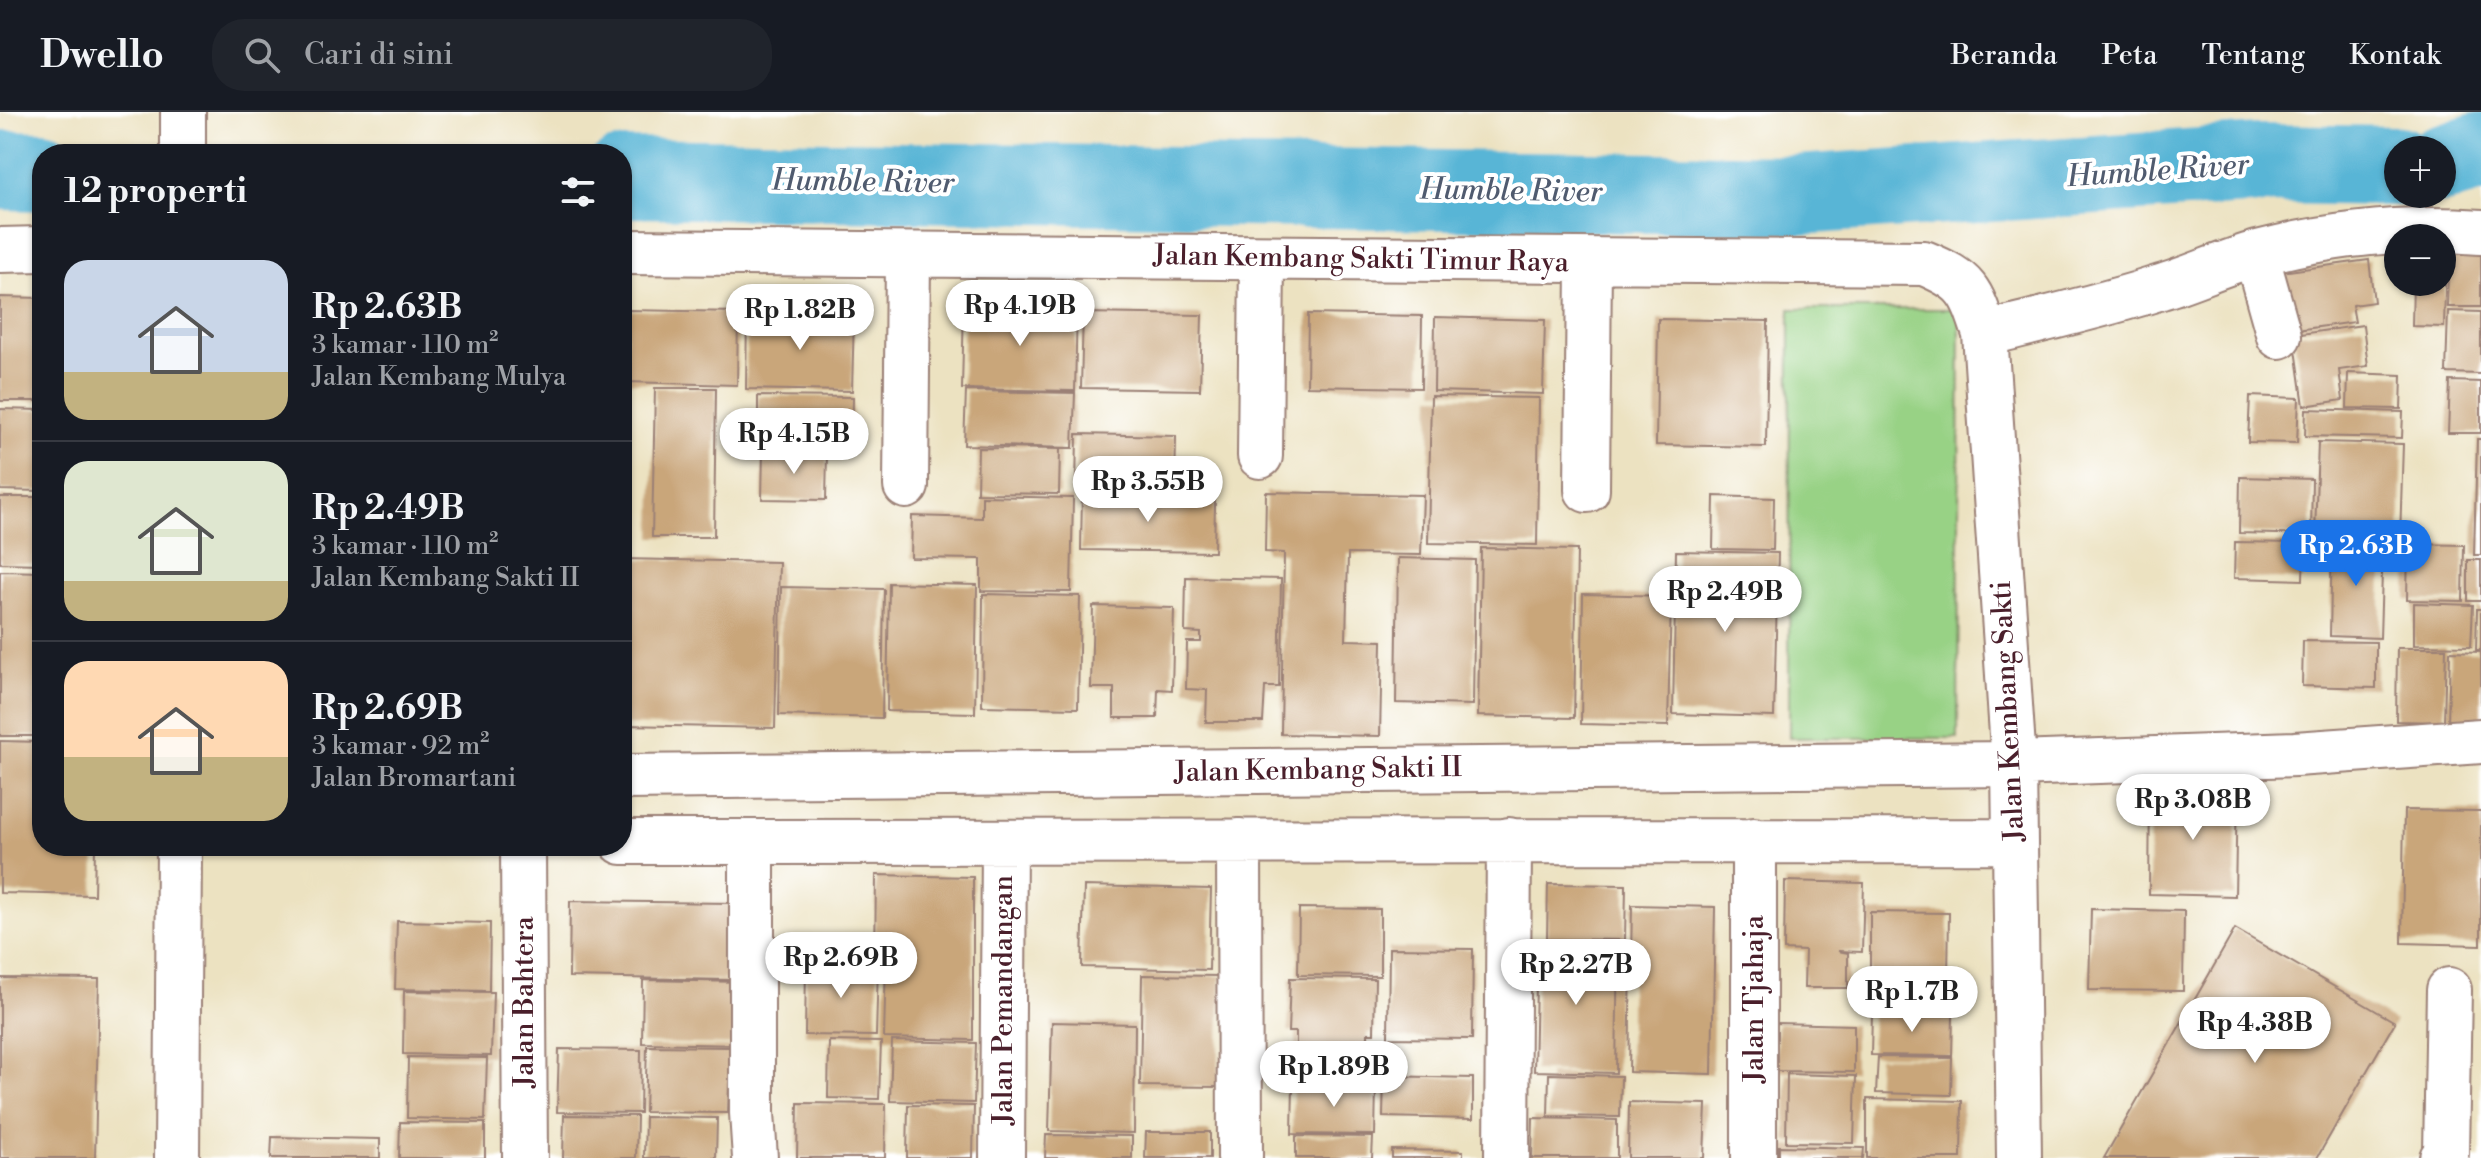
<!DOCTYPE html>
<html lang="id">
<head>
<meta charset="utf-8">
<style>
  :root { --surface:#171b24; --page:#20242c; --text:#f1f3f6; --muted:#9ea1a6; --line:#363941; --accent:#1a73e8 }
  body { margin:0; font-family:"Libre Bodoni",serif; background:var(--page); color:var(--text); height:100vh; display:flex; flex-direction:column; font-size:30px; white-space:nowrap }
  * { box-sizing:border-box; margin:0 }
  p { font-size:26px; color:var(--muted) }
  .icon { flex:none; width:44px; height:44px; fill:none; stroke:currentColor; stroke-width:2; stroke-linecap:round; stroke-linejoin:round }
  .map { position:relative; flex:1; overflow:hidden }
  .sheet { position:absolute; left:32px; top:32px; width:600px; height:712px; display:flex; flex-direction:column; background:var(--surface); border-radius:32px; box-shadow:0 2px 6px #0004 }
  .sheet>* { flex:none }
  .buttons { position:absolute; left:2384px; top:24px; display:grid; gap:16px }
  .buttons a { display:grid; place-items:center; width:72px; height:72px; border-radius:50%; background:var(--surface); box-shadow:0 2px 6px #0004; font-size:40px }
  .price { position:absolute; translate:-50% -68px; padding:0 18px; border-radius:28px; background:#fff; color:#222; font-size:26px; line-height:52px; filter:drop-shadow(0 2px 4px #0008) }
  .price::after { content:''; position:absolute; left:50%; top:48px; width:24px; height:18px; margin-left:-12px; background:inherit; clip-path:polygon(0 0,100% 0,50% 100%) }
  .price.on { background:var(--accent); color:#fff }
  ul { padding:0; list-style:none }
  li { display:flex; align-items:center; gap:24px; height:200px; padding:0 32px }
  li+li { border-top:2px solid var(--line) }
  li span { display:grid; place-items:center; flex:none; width:224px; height:160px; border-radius:24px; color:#555 }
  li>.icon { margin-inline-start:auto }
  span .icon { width:96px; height:96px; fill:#fffc; stroke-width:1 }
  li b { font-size:34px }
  h2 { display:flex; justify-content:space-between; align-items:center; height:96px; padding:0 32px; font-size:34px }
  header { display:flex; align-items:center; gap:48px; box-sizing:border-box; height:112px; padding:0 40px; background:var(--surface); border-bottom:2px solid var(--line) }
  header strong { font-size:38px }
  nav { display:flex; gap:44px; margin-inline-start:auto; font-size:28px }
  .search { width:560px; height:72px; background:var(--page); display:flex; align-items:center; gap:20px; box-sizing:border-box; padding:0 28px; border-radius:32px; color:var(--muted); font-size:30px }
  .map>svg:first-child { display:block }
  .green { fill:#98d285; stroke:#717858; stroke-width:2 }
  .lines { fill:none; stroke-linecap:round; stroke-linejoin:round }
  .river { stroke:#58b5d6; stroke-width:80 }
  .building { fill:#c9a67a }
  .minor-casing { stroke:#9b8076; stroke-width:48 }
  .minor { stroke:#fff; stroke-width:44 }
  .labels { text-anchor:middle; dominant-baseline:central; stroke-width:8; stroke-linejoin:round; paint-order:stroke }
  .street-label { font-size:28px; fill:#4a1f2b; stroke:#fff }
  .water-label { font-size:30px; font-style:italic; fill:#505b6f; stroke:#fff }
</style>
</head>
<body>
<header>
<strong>Dwello</strong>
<div class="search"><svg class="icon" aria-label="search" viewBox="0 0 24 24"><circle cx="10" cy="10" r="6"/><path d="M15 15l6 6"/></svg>Cari di sini</div>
<nav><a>Beranda</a><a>Peta</a><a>Tentang</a><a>Kontak</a></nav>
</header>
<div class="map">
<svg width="2481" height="1046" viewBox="0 0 2481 1046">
  <rect width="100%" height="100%" fill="#fff"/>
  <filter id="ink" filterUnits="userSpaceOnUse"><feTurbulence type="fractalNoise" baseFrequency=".0125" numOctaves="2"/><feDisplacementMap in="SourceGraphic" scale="16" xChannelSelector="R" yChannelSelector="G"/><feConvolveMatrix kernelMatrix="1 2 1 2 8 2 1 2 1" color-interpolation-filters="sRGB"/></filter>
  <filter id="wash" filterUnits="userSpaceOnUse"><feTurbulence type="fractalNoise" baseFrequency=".006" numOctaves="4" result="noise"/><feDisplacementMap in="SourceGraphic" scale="32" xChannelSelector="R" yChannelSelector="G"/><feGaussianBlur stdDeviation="1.8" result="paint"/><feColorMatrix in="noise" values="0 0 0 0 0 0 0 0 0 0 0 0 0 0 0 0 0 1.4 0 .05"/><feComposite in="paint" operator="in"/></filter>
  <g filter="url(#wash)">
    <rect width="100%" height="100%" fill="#ece2c1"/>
    <path class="green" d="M1790,197h170l-2,429h-169z"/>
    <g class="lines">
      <path class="river" d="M2442,52l39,-12
        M0,58l42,1
        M622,66l1176,17 462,-31 138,2"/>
    </g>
    <g id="blocks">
      <path class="building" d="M2449,132l32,1v62h-34z
        M2442,139h4l-2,76 -32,-1 1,-44h29z
        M2369,148l5,42 -22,3 3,17 -66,9 -8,-59z
        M0,185l42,1v103h-42z
        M964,193l113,2 -2,84 -113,-2z
        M627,198l111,2 -1,73 -111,-3z
        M2448,199l33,1v62l-35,-1z
        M747,201l107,2 -2,76 -106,-2z
        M1083,201l119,2 -2,75 -119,-2z
        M1308,202l114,2 -1,72 -114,-2z
        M1435,205l110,3 -2,74 -109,-3z
        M1658,207l110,2 -2,126 -110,-2z
        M2363,213l5,41 -29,4 4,30 -39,6 -10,-71z
        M2348,261l54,2 -1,34 -54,-1z
        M2450,269l31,1v51h-33z
        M655,276h61l-2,149h-62z
        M966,279l109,2 -2,55 -109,-3z
        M758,284l95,1 -1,54 -94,-2z
        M1431,284l108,2 -2,147 -109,-2z
        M2250,284l49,2 -2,45 -49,-1z
        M0,297l42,1v81l-42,-1z
        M2306,297l97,3 -1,26 -97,-2z
        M1077,322l99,2 -1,55 -99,-2z
        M2477,327h4v116h-7z
        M2318,330l85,2 -3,94 -85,-2z
        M978,336l82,1 -1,45 -82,-1z
        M763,339l64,1 -1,48 -64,-1z
        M2240,365l72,2 -1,56 -72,-2z
        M1266,380l157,3 -2,60 -73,-1 -2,86 36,1 -2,95 -99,-2 3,-181 -19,-1z
        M982,384l91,2 -2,94 -90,-1v-32l-70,-1 1,-42 70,2z
        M1082,384l133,3 -1,53 -133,-2z
        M1714,384l60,2 -1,52 -60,-1z
        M0,385h42v67l-42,-1z
        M2332,426l51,1 -3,99 -50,-2z
        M2235,430l69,1 -1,37 -69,-2z
        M2408,432l56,1 -1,56 -56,-1z
        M1481,436l96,2 -3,168 -96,-2z
        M1676,439l102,2 -4,164 -101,-3z
        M1398,446l77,2 -2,145 -77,-2z
        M622,447l157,3 -4,166 -153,-3z
        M2468,448h13v41h-13z
        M0,459l42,1v164h-42z
        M1186,465l95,2 -2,108h-14l-2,35h-57l1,-32 -21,-1 1,-47h14v-9l-16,-1z
        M889,471l88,2 -2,128 -88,-2z
        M781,475l103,2 -2,129 -103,-3z
        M983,482l97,2 -2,112 -96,-2z
        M1583,482l88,2 -3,130 -87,-2z
        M2414,491l59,2 -2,41 -57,-1z
        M1093,494l81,2 -2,82 -14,-1 -1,29h-43v-30h-23z
        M2477,497h4v41h-5z
        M2303,529l73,1v46l-74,-2z
        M2397,536h49l-2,74 -48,-1z
        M2450,539l31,1v72l-33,-1z
        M0,629l42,1v104h53l-1,49 -94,-2z
        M2150,677l87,1 -2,106 -86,-2z
        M2404,698l77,1v134l-79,-2z
        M876,763l97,2v163l-89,-2 2,-77h-11z
        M1785,769l79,2 -2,69 -24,-1 10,2v35h-44l1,-37 -21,-1z
        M1548,772l78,1 -1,55 -78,-1z
        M1084,774l127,3 -2,81 -127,-3z
        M570,789l161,2 -1,77 -161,-3z
        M1632,793l83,2 -3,167 -83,-2z
        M1299,796l81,1v67l-82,-1z
        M2091,797l93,2 -1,80 -94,-1z
        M1870,800l79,1 -1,63 -78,-2z
        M397,809l93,2 -1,68 -94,-2z
        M2235,817l160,93 -78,136h-213z
        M1537,829l81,1 -2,131 -82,-2z
        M1389,836l84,1 -1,90 -84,-1z
        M806,852l72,1 -2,71 -71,-1z
        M1142,863l79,1 -3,111 -78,-1z
        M0,866l99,1 -4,179h-95z
        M1290,866l85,1 -1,54h-6l-1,47 -71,-1v-47h-8z
        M643,868l100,2 -1,63 -100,-2z
        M404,879l89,1 -2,64 -88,-2z
        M1872,901l81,1 -1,42 -81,-1z
        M1052,910l83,2 -1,109 -85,-2z
        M1777,911l77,2v47l-78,-1z
        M829,929l52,1 -2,57 -51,-1z
        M892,929l84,2 -2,60 -84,-2z
        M647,934l83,1 -2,66 -83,-1z
        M559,937l82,1 -1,63 -83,-1z
        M408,945l79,1 -2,62 -78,-2z
        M1878,945l74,1 -1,37 -75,-2z
        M1549,962l72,2 -1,41 -72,-1z
        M1787,962l69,2 -2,67 -68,-1z
        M1384,964l89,2v41l-90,-2z
        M1293,971l83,1 -1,51 -83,-1z
        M1867,987l95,2 -1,57h-94z
        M1629,990l77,2 -2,54h-76z
        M798,991l88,1 -1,54h-88z
        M908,993l66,1 -1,52h-66z
        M564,1003l73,1 -1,42h-73z
        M645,1005l72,1 -1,40h-72z
        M1533,1006l84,2v38h-85z
        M400,1010l85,1v35h-86z
        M1146,1020h64v26h-65z
        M1046,1023l86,1v22h-87z
        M1296,1024l77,1 -1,21h-76z
        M272,1025l108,2v19h-109z
        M1779,1034l85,2 -1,10h-84z
        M1392,1038l71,1v7h-71z"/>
    </g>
  </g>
  <g filter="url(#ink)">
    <use href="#blocks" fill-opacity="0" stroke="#9b8076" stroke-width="2"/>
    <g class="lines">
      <defs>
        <path id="minor" d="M183,42v-42
          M0,138l42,-1
          M622,140l1302,11c44,18 47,28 61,71l29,430 5,394
          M2256,142l23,82
          M1985,222c58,-15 118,-28 176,-47 33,-10 64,-25 97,-34 73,-19 148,-27 223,-21
          M1260,344l2,-198
          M906,374l2,-231
          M1587,378l2,-229
          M622,665l1392,-13 281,-10 186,-13
          M1754,728v318
          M1239,729l1,317
          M622,730l1393,-1
          M752,730v271l3,45
          M523,734l2,312
          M177,1046l2,-312
          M1002,1046l2,-316
          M1507,1046l2,-318
          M2442,1046l4,-5 3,-163"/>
      </defs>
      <use href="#minor" class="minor-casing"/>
      <use href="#minor" class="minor"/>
    </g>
  </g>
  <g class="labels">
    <g class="street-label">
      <text transform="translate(1361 147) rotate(1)">Jalan Kembang Sakti Timur Raya</text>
      <text transform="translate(2008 599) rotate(-93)">Jalan Kembang Sakti</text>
      <text transform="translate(1318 658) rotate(-1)">Jalan Kembang Sakti II</text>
      <text transform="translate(1754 887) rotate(-90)">Jalan Tjahaja</text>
      <text transform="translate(1003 888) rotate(-90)">Jalan Pemandangan</text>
      <text transform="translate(524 890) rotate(-90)">Jalan Bahtera</text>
    </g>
    <g class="water-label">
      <text transform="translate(2158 59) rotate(-4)">Humble River</text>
      <text transform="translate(863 70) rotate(1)">Humble River</text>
      <text transform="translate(1511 79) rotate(1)">Humble River</text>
    </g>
  </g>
</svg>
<div class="buttons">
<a>+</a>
<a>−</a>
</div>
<b class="price" style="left:1020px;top:236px">Rp 4.19B</b>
<b class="price" style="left:800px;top:240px">Rp 1.82B</b>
<b class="price" style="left:794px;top:364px">Rp 4.15B</b>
<b class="price" style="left:1148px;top:412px">Rp 3.55B</b>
<b class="price on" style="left:2356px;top:476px">Rp 2.63B</b>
<b class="price" style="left:1725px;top:522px">Rp 2.49B</b>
<b class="price" style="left:2193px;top:730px">Rp 3.08B</b>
<b class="price" style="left:841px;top:888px">Rp 2.69B</b>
<b class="price" style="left:1576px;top:895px">Rp 2.27B</b>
<b class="price" style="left:1912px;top:922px">Rp 1.7B</b>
<b class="price" style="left:2255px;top:953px">Rp 4.38B</b>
<b class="price" style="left:1334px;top:997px">Rp 1.89B</b>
<section class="sheet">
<h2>12 properti<svg class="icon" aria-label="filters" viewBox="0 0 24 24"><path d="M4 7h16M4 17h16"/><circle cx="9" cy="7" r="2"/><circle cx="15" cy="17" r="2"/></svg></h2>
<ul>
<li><span style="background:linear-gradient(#c9d6e8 70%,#c2b280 0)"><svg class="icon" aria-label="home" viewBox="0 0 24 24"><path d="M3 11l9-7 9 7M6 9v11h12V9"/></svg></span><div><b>Rp 2.63B</b><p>3 kamar · 110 m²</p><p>Jalan Kembang Mulya</p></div></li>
<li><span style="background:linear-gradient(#dfe7d0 75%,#c2b280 0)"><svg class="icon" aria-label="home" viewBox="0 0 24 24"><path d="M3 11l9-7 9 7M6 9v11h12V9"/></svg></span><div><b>Rp 2.49B</b><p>3 kamar · 110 m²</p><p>Jalan Kembang Sakti II</p></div></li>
<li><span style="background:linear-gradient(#ffd9b3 60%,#c2b280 0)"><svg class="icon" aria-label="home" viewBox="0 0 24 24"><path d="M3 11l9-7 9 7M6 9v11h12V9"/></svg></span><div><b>Rp 2.69B</b><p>3 kamar · 92 m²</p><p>Jalan Bromartani</p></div></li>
</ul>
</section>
</div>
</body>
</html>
